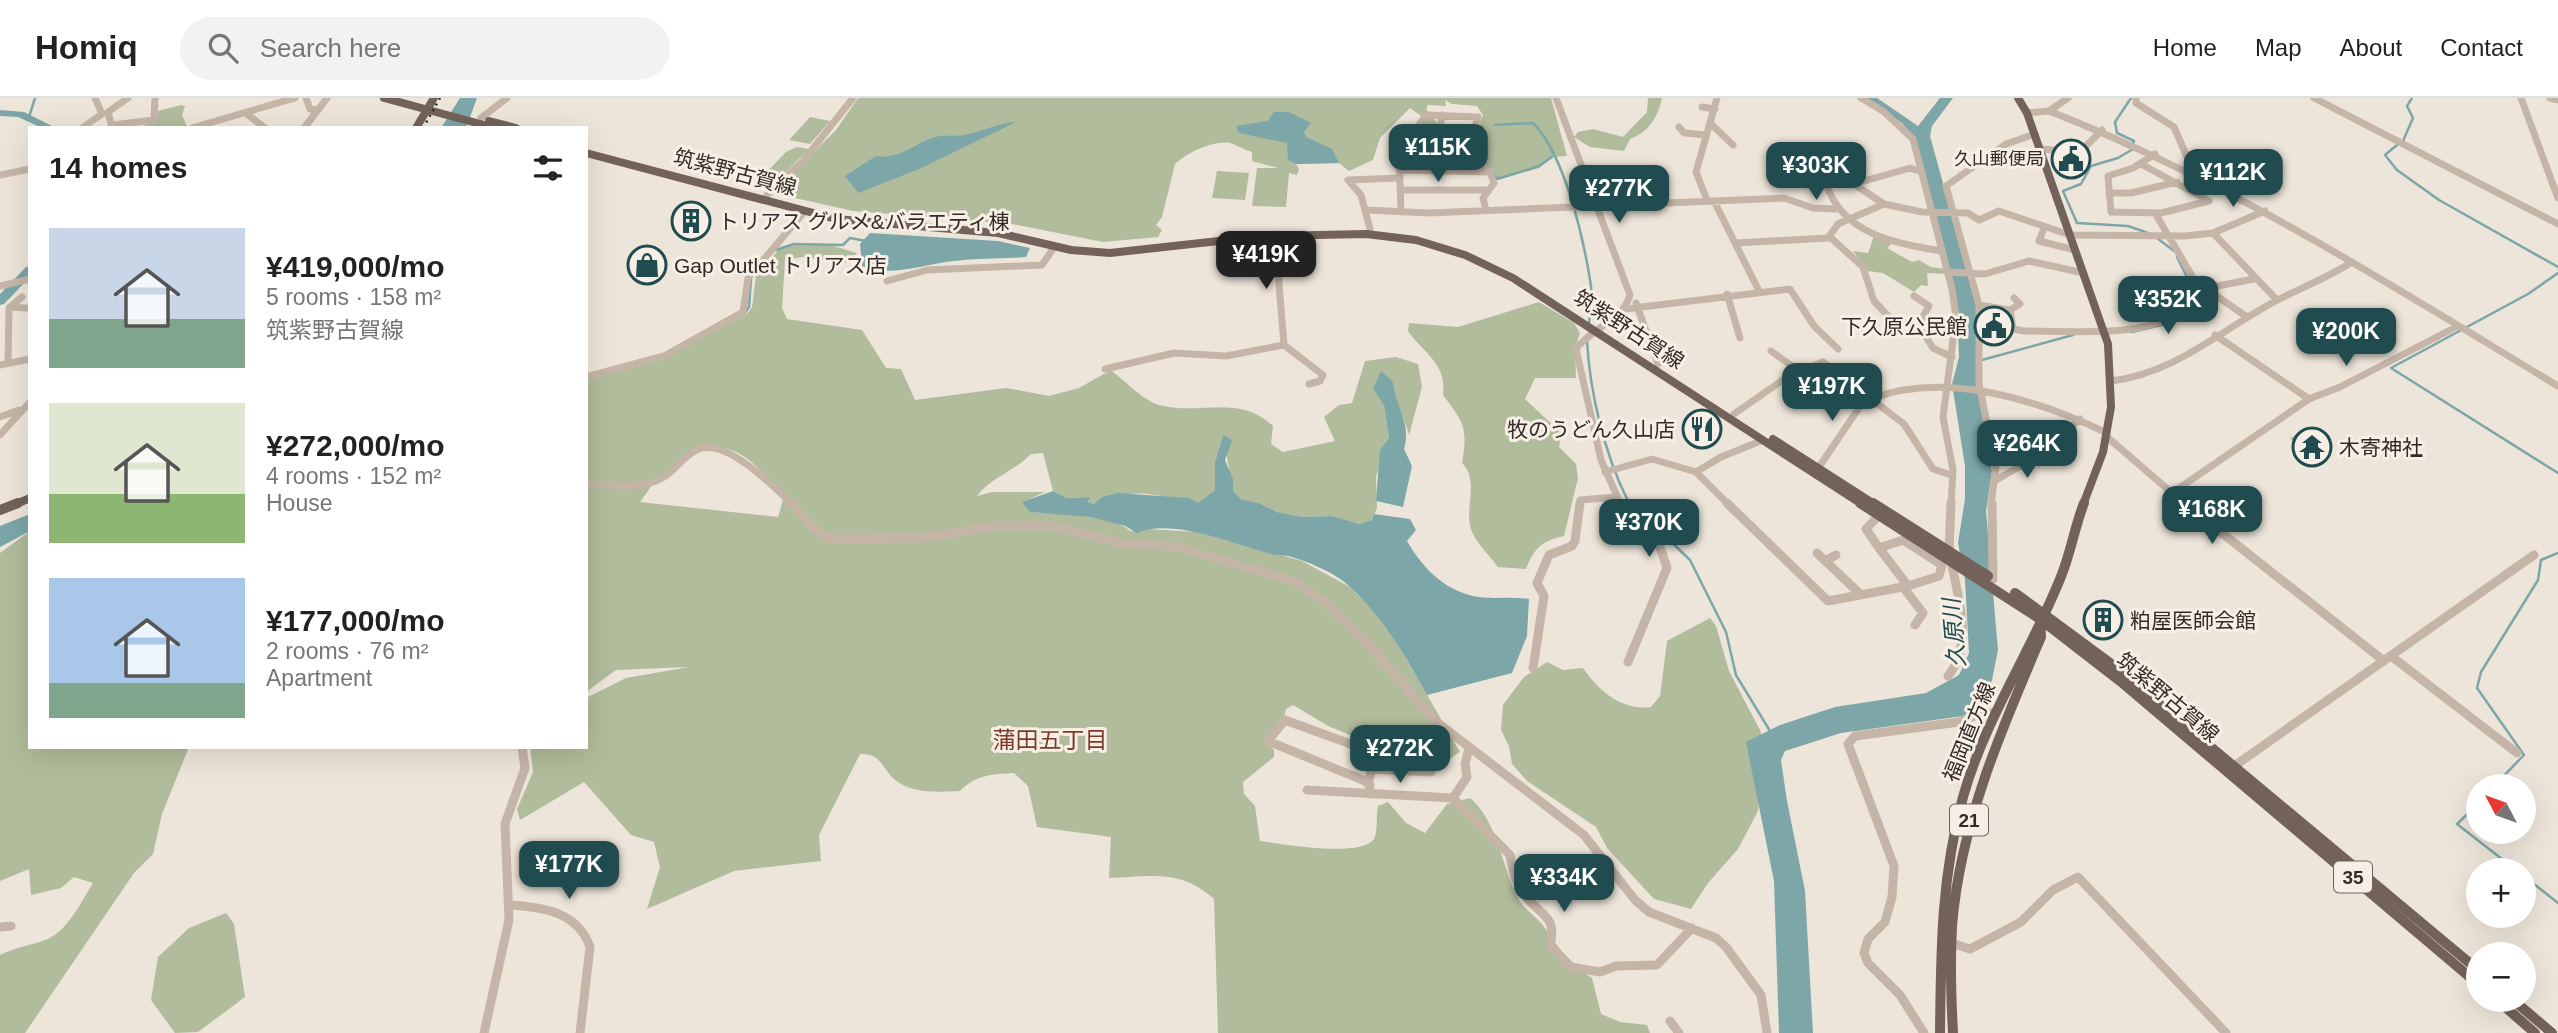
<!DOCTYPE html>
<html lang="en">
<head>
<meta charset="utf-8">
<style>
  :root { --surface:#fff; --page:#f2f2f2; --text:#222; --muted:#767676; --line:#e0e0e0; --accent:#214c4f }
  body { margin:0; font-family:Helvetica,"Noto Sans JP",sans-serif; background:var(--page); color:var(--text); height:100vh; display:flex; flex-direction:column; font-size:26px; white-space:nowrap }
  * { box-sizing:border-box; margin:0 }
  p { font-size:23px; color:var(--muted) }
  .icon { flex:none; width:38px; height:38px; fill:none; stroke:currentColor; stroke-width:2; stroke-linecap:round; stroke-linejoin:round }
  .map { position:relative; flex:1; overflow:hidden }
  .sheet { position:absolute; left:28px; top:28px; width:560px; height:623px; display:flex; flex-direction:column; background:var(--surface); border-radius:0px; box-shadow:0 7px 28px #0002 }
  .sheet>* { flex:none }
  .needle { width:46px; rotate:311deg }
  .tools { position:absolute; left:2466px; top:676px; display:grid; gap:14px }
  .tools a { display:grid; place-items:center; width:70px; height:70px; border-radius:50%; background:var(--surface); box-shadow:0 7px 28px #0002; font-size:35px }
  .price { position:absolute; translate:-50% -60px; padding:0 16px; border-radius:14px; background:var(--accent); color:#fff; font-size:23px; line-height:46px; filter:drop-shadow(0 2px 4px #0008) }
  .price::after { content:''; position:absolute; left:50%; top:42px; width:21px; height:16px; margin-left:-10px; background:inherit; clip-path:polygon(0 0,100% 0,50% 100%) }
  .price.on { background:#222; color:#fff }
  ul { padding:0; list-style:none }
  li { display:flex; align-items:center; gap:21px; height:175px; padding:0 21px }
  li span { display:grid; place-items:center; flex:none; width:196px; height:140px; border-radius:0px; color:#555 }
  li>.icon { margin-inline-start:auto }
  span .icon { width:84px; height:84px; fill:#fffc; stroke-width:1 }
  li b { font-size:30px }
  h2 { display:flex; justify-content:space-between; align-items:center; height:84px; padding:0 21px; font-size:30px }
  header { display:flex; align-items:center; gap:42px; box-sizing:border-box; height:98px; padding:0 35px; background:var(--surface); border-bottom:2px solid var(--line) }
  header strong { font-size:33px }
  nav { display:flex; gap:38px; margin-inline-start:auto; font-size:24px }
  .search { width:490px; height:63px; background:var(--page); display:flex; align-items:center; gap:18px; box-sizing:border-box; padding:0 24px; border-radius:38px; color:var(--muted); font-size:26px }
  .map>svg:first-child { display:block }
  .green { fill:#b0bc9b; fill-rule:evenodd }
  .water { fill:#7ca6a8 }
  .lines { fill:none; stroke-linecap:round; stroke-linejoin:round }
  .stream { stroke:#7ca6a8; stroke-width:2.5 }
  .river { fill:#7ca6a8; fill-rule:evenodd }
  .minor-far1 { stroke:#c5b5a7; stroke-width:7 }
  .minor { stroke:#c5b5a7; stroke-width:9 }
  .major-far1 { stroke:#736259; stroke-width:8 }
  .major { stroke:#736259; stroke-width:10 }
  .rail { stroke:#322b27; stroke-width:2.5; stroke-dasharray:2 4.5; stroke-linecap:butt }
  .labels { text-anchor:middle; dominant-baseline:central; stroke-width:6; stroke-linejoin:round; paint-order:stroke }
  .far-poi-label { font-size:18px; fill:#322b27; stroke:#f7efe5; text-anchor:end }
  .shield { fill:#f7efe5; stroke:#6d6660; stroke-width:2 }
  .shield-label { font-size:19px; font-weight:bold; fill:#322b27 }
  .street-label { font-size:21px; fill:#322b27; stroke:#f7efe5 }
  .poi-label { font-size:21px; fill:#322b27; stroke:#f7efe5; text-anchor:start }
  .water-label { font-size:23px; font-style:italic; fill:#214c4f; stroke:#f7efe5 }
  .neighbourhood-label { font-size:23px; fill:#793c28; stroke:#f7efe5 }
</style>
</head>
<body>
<header>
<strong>Homiq</strong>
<div class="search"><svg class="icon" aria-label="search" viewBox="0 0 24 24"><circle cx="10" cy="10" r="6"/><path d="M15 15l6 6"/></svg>Search here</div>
<nav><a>Home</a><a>Map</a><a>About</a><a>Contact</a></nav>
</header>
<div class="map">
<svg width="2558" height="935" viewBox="0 0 2558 935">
  <rect width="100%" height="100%" fill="#eee5da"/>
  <path class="green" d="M858,0h693l16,58 -14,1 -14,11 -41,12 -8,-14 -19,-14v-8l12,-29 -6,-9 -25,-2 -7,-4 1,6 -18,-1 -2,4 19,24 15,7 -20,5 -2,5h-16l-12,-10 14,-22 -14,-10 -30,30 -7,22 -24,11 -10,-8 -43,1 3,5 -2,6 -8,-2 -3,34 -34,-1 5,-38h21l-26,-7v-9c-8,-2 -15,-7 -22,-9 -17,-3 -43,10 -55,21l-13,53 -6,8 6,5 -4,7 -55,5 -91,-18 -159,-13 -80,-18 63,-63z
    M1648,0h14c-4,19 -13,34 -32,41l-6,12 -34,-4 -16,-10 4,-5 15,-3 30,8 24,-25z
    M181,7l4,1 -3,9 5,11 -49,2 19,-8 1,-9z
    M810,19l20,4 -20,23 -21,-4z
    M797,49l12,2 -37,37 -15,-4 29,-30z
    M1217,73l32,2 -4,27 -33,-2z
    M1874,138l18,7 -5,5 25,14 7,-2 12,7 14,2 1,5 -19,-1 1,13 -7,-1 -7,7 -31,-19 -15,-2 -15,-20 15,2z
    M827,146l30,9 -10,10 -45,-6 -17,3 -3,48 5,11 75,11 24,38 15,1 14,31 91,-12 43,8 30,-8 32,-18c14,11 32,30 48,35 41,11 79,-12 114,21l-2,18 12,8 52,-11 -11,-24 15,-12 13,-2 13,-42 31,-4 22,7 4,23 -13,48c-5,-19 -15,-33 -16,-53l-9,23 5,33 -13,39 1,31 -5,12 -12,4 -28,-8 -29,1 -26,-5 -18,-9 -18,-4 -8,-8 -10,-56 -8,27v28l-17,13c-35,-7 -71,-18 -104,1l-6,-2 1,-5 -22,1 -14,-7 -10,-38 -12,1c-16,17 -40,23 -54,42l15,-4h53l-22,10 7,10c23,2 84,2 100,19l17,-2 52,3 103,29 48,26 36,37 74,128 -9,6 -66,-9 -55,-22 -37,-22 -7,4 -2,8 -20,24 10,9v7l-31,25 1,12 11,12 5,35c22,3 101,17 114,-2 4,-7 2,-24 4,-33l10,-4 18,21 19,10 22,-29 23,-6c27,22 32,70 49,102 5,9 15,15 22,23 21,27 21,35 51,55l9,36 19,8 27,3 3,8h-432l-4,-134c-35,-31 -62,-22 -105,-21l2,-41 -74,-10 -9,-41 -14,-13c-21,1 -39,2 -54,18 -21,1 -49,3 -66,-12 -13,-12 -13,-26 -34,-25l-41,81 2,26 -87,10 -87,38 13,-42 -6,-25 -23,-7 -47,-53 -64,38 -3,-11 16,-37 -3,-25h56v-49l40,-20 63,-11 -73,3 -30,22v-312l61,-16 100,-50 5,-7 4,-31 26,-30zM707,348c42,1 48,24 78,47l-7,24 -138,-15 15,-21z
    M1539,204l35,21 6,10 -5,15 1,30h-41l-10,21 36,34 -2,14 17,17 2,14 -14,58c-22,5 -30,12 -38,33l-28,-2c-8,-11 -23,-25 -27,-38 -7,-21 9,-48 -9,-66 6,-36 2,-40 -19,-68 4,-32 -19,-41 -35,-64l1,-8 49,4z
    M2303,335l21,14 -3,8c-15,2 -22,-5 -31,-17z
    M30,433v216h159l-27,67 -9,40 -19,19 -109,160h-25v-78c16,-8 33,-10 48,-16 20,-9 33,-37 45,-56l-19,-6 -13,11 -30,7 -2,-26 -29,12v-328z
    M1710,520l6,8 13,45 32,61 -1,56 -2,23 -20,38 -30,34 -17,26 -37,-10 -47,-51 -11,-21 -69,-46 -15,-17 -3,-18 -8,-16 2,-25 21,-28 23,-15 16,8 20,-2c16,23 39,43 68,39l9,-11 7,-55z
    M226,815l8,11 11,73 -47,35 -23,1 -24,-33 7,-43 31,-29z"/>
  <path class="water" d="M460,0h17l-11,30h-25z
    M1863,0h14l41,28 22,-28h13l-21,28 -2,10 47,171 2,92 13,72 -6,40 12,139 -8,40 -10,18 -17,8 -122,17 -56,18 -4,9 6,41 18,90 8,142h-34l-5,-152 -28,-139 34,-17 55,-18 91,-14 33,-18 10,-22 -4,-73 -7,-37 7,-44v-33l-13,-82 7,-27 -2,-56 -41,-162 -14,-16z
    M1274,14h15l22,11 -7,9 2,5 26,12 7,14 -43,1 -8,-4 -1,-17 -48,-10 -3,-7 32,-5z
    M1016,24l-97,47 -61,24 -13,-17 31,-20c21,4 37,-11 56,-18 11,-4 20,-1 32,-3 18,-3 34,-12 52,-13z
    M870,135l128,8 32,7 -4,9c-24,2 -48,1 -72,4 -30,3 -64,17 -92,5l-2,-22z
    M1381,273l12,11c2,25 19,41 11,67l8,17 -9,41 -27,-6 4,-51 9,-12 -5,-33 -11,-16z
    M1223,337l9,5 -7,20 8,19v12l8,8 18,4 18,9 26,5 29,-1 28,8 12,-4 2,-6 36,5 6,11 -9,11c15,26 36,48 66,55 18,4 38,0 56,3l-2,37 -15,37 -85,22c-24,-43 -41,-74 -77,-108 -14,-14 -43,-26 -62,-31 -7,-1 -15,-1 -21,-3 -34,-10 -97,-35 -130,-20l-12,-7 -34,-9 -61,-5 -8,-10 31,-11 14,7 23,-1 -2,5 6,2 8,-7 16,-4 71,5 9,5 17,-13v-28z
    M30,416v17l-30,16v-21z"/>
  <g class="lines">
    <path class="stream" d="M2131,0l-16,24 2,11 17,8 -1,3
      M29,19l6,-19
      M1495,27l38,-2c32,32 51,117 58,163 1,12 -1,26 -2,38
      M2403,43l10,-23 -6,-12 5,-8
      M2397,47l-12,10 12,15 42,30 119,67
      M2133,51l-15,9 -27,8 -10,18 -18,7 14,32 51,3 20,7
      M1480,60l10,10
      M1493,75l4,6 42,-13 13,-9
      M2157,140l17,13
      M776,152l18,-6 49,1 7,-7 16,3
      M2558,175l-30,21 -137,74 167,105
      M745,215l4,-6 2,-28
      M2132,234l34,-8 29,-19v-12l-18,-36
      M1587,243c3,52 17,111 40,158l63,61 36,72 10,43 34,56
      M1982,262l91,-25
      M2494,688l30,-31 -47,-67 4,-16 57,-92 3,-20 17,-7
      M2478,706l-21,20 59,46
      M2524,778l34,27"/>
    <path class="river" d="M0,12l24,2 32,16h-14l-24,-11 -18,-1z
      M30,168v11l-26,27 -4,1v-11l26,-27z"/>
    <path class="minor-far1" d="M306,0l4,11 7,1
      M1556,0l74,197c-8,27 -38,32 -54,54l25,111 20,45
      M1861,0l22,13 30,28 39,150 4,28 -13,100 10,53 -2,35
      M2136,0v5l38,24 19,44
      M2314,0l244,126
      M2521,0l37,100
      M2550,0l8,2
      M1702,9l13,2
      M2049,13c182,71 343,175 509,275
      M2027,15l22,-2 19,-13
      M247,16l18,14
      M1442,17l-2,15 33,3
      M481,20l26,-20
      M1710,25l23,22
      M113,27l41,-5 1,-22
      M1679,29l5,6 22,2
      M82,30l20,-14 -7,-16
      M112,30l-4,-16 20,-14
      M192,30l103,-30
      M304,30l23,-30
      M2040,51l40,3 22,-22
      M2072,52l-1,-6 14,5
      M1399,54h70
      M2155,56l-22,14 -25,8 3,36 50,1 48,-12
      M2141,66l68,37
      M1399,72l91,2 4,11 -11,15 3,12
      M1922,74l-12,-4 -56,16 -28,-1c16,51 68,60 115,68
      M0,77l30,-6
      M1588,86l30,-4
      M1854,86l30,20
      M1400,92h89
      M2109,95h22l46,-11
      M767,97l36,-34 50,-63
      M1707,102l-11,-28 21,-74
      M1714,103l45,90
      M1367,112l62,3 355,-15 29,10 22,1
      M1401,114l-2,-60 27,-37 52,2 -10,33 22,22
      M2155,115l40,68 52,36
      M2044,130l-5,13 36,9
      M1370,131l-9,-34 -13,-15 51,-2
      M2213,135l64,67
      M1275,136l9,111 39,30 -3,6 -11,3
      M1830,139l33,30 11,34 15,16 31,10 13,21 19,9
      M1736,145l92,-5 10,-14 46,-20 38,8 46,1 11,7 20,-9 71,24 115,1 28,-3 52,-22
      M1948,174l37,2 44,-13 55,12
      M887,183l40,-11 115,-5 13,-19
      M0,188l30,-7
      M1727,196l13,44
      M1914,198l15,10 -10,17 1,4
      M1636,205l22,61
      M1979,207l31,5 3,19 11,2c54,-1 120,10 166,-25l1,-15 63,-12
      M10,209l16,1
      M1625,211l165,-20 24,37 24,23
      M2010,212l10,-6 -6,-6
      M2215,237l94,64
      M1771,253l25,18
      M8,265l1,-55 13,-11
      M0,267l30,-6
      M1105,271l69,-16 52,3 58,-11
      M586,279l78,-21 79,-44 5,-34 57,-67
      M2111,283c61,-7 107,-48 159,-77 27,-15 56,-25 82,-42
      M1871,301c74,-29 167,1 236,34
      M1734,316l56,-39 33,-13 81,62 29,45 18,6
      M0,319l19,-7
      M0,337l30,-33
      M2106,338l80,69
      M1819,369l48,-71
      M1605,374l47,-13 44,13 33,33
      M1696,374l25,-15 42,-17
      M1996,382l47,-27 37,-34
      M586,386c23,0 48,5 70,-3 18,-6 26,-26 43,-32 28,-11 75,38 94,56
      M2172,395l137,-94 31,-12 118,-61
      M1579,407l1,-5 36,-3
      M1991,407l5,-38 -17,-83v-79l-33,-119 60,-42 29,-10"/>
    <path class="minor" d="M791,405l24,26 15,10 91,-1 76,-12h55l69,17 57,4 118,35 30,21 45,44 63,73 150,115 51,65 14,12 67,26 10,9 35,48 6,38
      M1620,405l40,44 7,21 -39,94
      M1727,405l101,98 80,-15 31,-10 3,-11 -39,-25 -24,8 -13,-19 15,-16
      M1992,405l1,76
      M2184,405l200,158
      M1879,450l29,38
      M1949,452l2,-47
      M1817,455l42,40
      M1825,463l11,-6
      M1903,489l20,26 -8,12
      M2391,558l126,97
      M1533,570l11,-72 -7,-13 12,-28 23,-9 3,-5 5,-38
      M1948,578c26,-31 10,-79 3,-115
      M1356,648l-71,-26 -17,21 97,40 5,4 -1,9
      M1371,671l60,3
      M2230,671l304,-214
      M1368,686l7,-28
      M1307,692l146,8 14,-21 -2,-13 4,-16
      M1453,700l57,57c2,14 7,32 17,43 16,19 30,19 23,47l21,22 29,5 16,-6 41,-1 35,-37
      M510,807c33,2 68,7 80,42l-10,86
      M0,829l11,-1
      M1951,845l19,6 51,-27 32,-32 25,-13 148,156
      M1670,923l9,12
      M484,935l25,-113 -4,-96 20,-56 -3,-21
      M1924,935l-24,-38 -32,-32 -4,-10 4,-14 17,-17 7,-25 2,-31 -46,-122 7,-8 104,-14 23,-9h14"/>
    <path class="major-far1" d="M384,0l111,30
      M2018,0l9,15 81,231 3,63 -8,45 -20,53
      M489,23l27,7
      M416,30l18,-30
      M586,55l250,66 162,14 73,17 39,3 154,-17 102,-2 50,6 49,15 48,23 350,227
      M1773,341l103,66
      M14,407l16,-7"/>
    <path class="major" d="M1860,405l180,116 80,62 358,303
      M1873,405l115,73
      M0,412l18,-7
      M2015,495l95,70 368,307
      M2496,901l39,34
      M2512,901l40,34
      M1940,935c1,-84 1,-155 23,-236 22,-79 70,-148 99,-223 9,-23 13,-48 22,-71
      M1953,935c-2,-36 -3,-71 -1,-107 8,-101 49,-196 89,-289l-1,-18"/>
    <path class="rail" d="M423,30l17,-30"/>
  </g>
  <defs>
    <symbol id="civic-ring" viewBox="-11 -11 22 22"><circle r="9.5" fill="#f7efe5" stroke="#214c4f" stroke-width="1.5"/><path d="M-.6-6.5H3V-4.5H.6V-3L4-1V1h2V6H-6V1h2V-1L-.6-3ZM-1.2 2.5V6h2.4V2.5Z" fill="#214c4f"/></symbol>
    <symbol id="building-ring" viewBox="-11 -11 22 22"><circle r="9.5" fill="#f7efe5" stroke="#214c4f" stroke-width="1.5"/><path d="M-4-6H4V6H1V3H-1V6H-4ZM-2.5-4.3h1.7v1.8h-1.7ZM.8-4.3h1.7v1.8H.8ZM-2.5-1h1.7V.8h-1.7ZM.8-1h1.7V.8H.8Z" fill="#214c4f"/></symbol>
    <symbol id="shop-ring" viewBox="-11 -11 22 22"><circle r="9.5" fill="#f7efe5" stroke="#214c4f" stroke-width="1.5"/><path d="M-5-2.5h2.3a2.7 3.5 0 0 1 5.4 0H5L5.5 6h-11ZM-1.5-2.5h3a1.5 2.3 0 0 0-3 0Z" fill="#214c4f"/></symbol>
    <symbol id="restaurant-ring" viewBox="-11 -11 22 22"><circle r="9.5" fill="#f7efe5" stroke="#214c4f" stroke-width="1.5"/><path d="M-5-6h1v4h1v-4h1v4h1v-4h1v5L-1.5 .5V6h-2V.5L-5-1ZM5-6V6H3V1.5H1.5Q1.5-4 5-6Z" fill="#214c4f"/></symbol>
    <symbol id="temple-ring" viewBox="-11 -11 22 22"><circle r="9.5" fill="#f7efe5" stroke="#214c4f" stroke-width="1.5"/><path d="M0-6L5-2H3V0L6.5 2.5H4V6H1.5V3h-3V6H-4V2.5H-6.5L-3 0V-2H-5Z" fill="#214c4f"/></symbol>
  </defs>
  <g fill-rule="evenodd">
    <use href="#civic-ring" x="2049" y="39" width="44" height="44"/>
    <use href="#building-ring" x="669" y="101" width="44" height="44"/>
    <use href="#shop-ring" x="625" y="145" width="44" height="44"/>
    <use href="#civic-ring" x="1972" y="206" width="44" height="44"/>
    <use href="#restaurant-ring" x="1680" y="309" width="44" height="44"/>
    <use href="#temple-ring" x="2290" y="327" width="44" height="44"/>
    <use href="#building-ring" x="2081" y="500" width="44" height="44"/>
  </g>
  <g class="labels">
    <g class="far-poi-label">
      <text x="2044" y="61">久山郵便局</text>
    </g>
    <g class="shield">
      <rect x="1950" y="706.5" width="38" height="31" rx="5"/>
      <rect x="2334" y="763.5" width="38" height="31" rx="5"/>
    </g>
    <g class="shield-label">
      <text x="1969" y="722">21</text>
      <text x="2353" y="779">35</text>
    </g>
    <g class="street-label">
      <text transform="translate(735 74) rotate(15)">筑紫野古賀線</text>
      <text transform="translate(1629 231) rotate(33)">筑紫野古賀線</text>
      <text transform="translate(2168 599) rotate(40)">筑紫野古賀線</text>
      <text transform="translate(1969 634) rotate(-68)">福岡直方線</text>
    </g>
    <g class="poi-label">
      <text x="718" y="123">トリアス グルメ&amp;バラエティ棟</text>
      <text x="674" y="167">Gap Outlet トリアス店</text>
      <text x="1967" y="228" text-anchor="end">下久原公民館</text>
      <text x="1675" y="331" text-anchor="end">牧のうどん久山店</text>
      <text x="2339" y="349">木寄神社</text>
      <text x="2130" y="522">粕屋医師会館</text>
    </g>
    <g class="water-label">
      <text transform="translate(1954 535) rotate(-95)">久原川</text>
    </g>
    <g class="neighbourhood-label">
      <text x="1050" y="642">蒲田五丁目</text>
    </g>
  </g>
</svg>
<div class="tools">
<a><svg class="needle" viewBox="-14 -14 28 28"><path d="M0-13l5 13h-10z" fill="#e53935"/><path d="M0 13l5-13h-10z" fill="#767676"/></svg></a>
<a>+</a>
<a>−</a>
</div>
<b class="price" style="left:1438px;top:86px">¥115K</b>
<b class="price" style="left:1816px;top:104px">¥303K</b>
<b class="price" style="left:2233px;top:111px">¥112K</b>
<b class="price" style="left:1619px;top:127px">¥277K</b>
<b class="price on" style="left:1266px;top:193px">¥419K</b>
<b class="price" style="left:2168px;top:238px">¥352K</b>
<b class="price" style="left:2346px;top:270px">¥200K</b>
<b class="price" style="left:1832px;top:325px">¥197K</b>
<b class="price" style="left:2027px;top:382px">¥264K</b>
<b class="price" style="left:2212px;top:448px">¥168K</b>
<b class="price" style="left:1649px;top:461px">¥370K</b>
<b class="price" style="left:1400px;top:687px">¥272K</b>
<b class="price" style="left:569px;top:803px">¥177K</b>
<b class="price" style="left:1564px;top:816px">¥334K</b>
<section class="sheet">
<h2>14 homes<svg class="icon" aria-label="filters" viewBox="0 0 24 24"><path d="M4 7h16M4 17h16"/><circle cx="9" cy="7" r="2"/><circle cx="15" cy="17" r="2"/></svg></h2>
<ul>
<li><span style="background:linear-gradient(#c9d6e8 65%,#7fa58c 0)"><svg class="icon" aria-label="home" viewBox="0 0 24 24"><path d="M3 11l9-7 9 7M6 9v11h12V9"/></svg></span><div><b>¥419,000/mo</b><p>5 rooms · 158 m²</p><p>筑紫野古賀線</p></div></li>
<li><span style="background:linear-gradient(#dfe7d0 65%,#8fb573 0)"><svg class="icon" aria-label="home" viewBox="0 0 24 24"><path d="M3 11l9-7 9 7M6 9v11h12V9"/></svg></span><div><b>¥272,000/mo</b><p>4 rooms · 152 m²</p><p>House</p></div></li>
<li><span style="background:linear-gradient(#a9c7e8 75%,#7fa58c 0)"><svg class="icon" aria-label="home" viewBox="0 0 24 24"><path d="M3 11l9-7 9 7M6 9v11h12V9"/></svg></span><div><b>¥177,000/mo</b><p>2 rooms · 76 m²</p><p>Apartment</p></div></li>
</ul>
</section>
</div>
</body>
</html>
